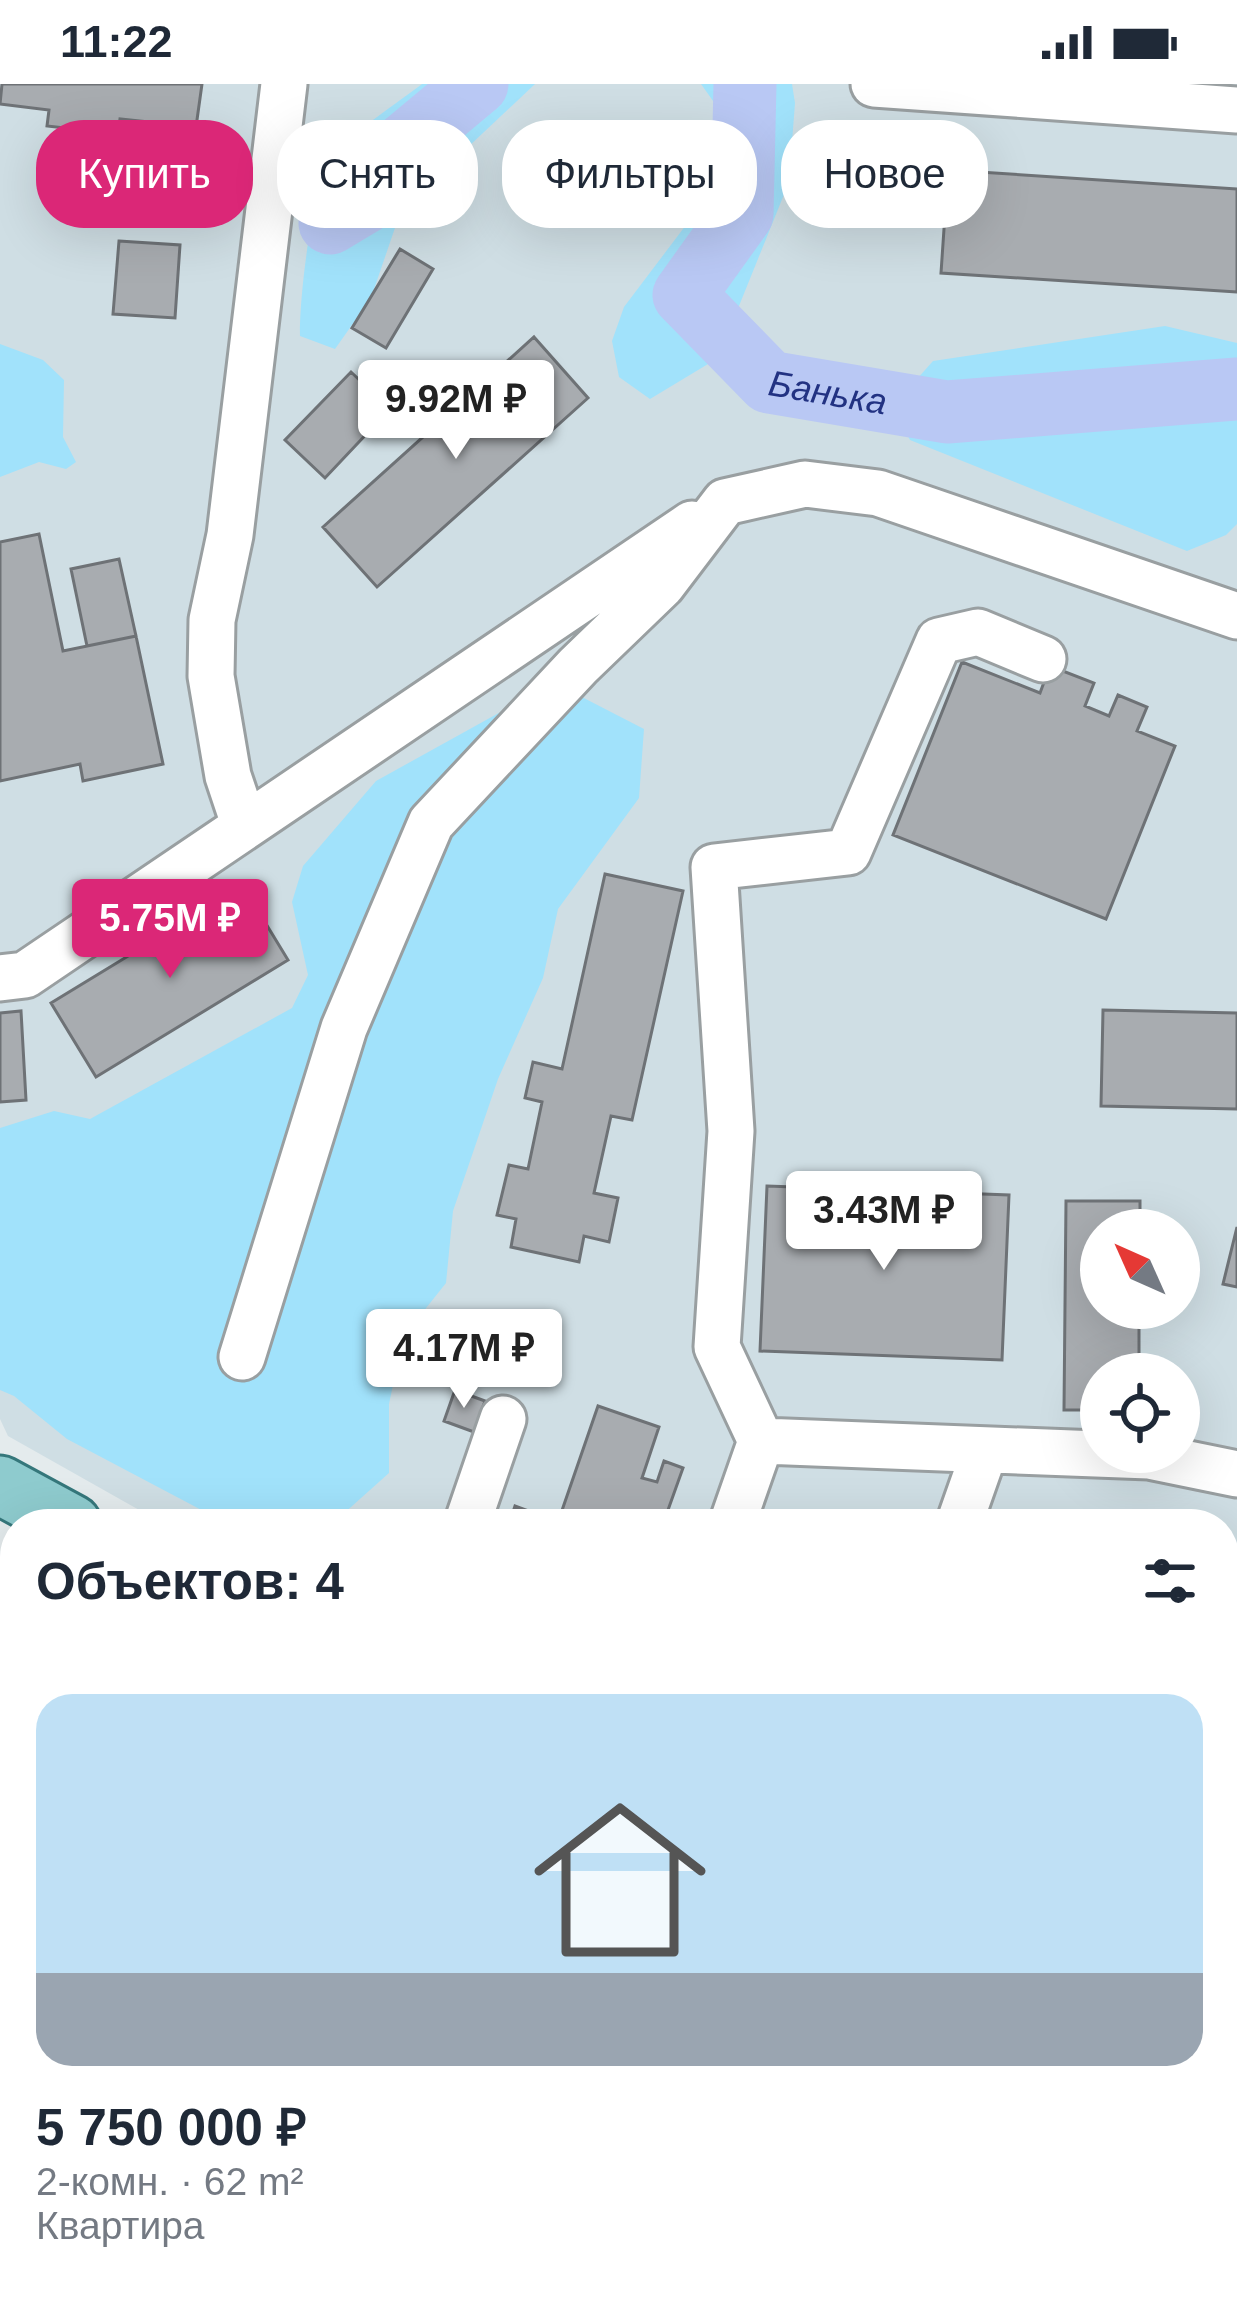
<!DOCTYPE html>
<html lang="ru">
<head>
<meta charset="utf-8">
<style>
  :root { --surface:#fff; --page:#f6f6f7; --text:#1f2937; --muted:#747a83; --accent:#db2777 }
  body { margin:0; font-family:Helvetica,sans-serif; background:var(--page); color:var(--text); height:100vh; display:flex; flex-direction:column; font-size:45px; white-space:nowrap }
  * { box-sizing:border-box; margin:0 }
  p { font-size:39px; color:var(--muted) }
  .icon { flex:none; width:66px; height:66px; fill:none; stroke:currentColor; stroke-width:2; stroke-linecap:round; stroke-linejoin:round }
  .map { position:relative; flex:1; overflow:hidden }
  .details { position:absolute; left:0px; top:1425px; width:1239px; height:807px; display:flex; flex-direction:column; background:var(--surface); border-radius:48px 48px 0 0; box-shadow:0 12px 48px #0002 }
  .details>* { flex:none }
  .guide { position:absolute; left:36px; top:36px; width:1167px; height:108px; display:flex; gap:24px }
  .needle { width:78px; rotate:315deg }
  .fabs { position:absolute; left:1080px; top:1125px; display:grid; gap:24px }
  .fabs a { display:grid; place-items:center; width:120px; height:120px; border-radius:50%; background:var(--surface); box-shadow:0 12px 48px #0002; font-size:60px }
  .price { position:absolute; translate:-50% -102px; padding:0 27px; border-radius:12px; background:#fff; color:#222; font-size:39px; line-height:78px; filter:drop-shadow(0 3px 6px #0008) }
  .price::after { content:''; position:absolute; left:50%; top:72px; width:36px; height:27px; margin-left:-18px; background:inherit; clip-path:polygon(0 0,100% 0,50% 100%) }
  .price.selected { background:var(--accent); color:#fff }
  ul { padding:0; list-style:none }
  li { display:grid; align-content:center; gap:24px; height:636px; padding:0 36px }
  li span { display:grid; place-items:center; height:372px; border-radius:36px; color:#555 }
  li>.icon { margin-inline-start:auto }
  span .icon { width:216px; height:216px; fill:#fffc; stroke-width:1 }
  li b { font-size:51px }
  h2 { display:flex; justify-content:space-between; align-items:center; height:144px; padding:0 36px; font-size:51px }
  .pill { padding:0 42px; border-radius:48px; background:var(--surface); box-shadow:0 12px 48px #0002; font-size:42px; line-height:108px }
  .pill.selected { background:var(--accent); color:#fff }
  .status { display:flex; justify-content:space-between; align-items:center; height:84px; padding:0 60px; background:var(--surface); direction:ltr }
  .status svg { height:33px; fill:currentColor }
  .map>svg:first-child { display:block }
  .built { fill:#cfdee4; fill-rule:evenodd }
  .green { fill:#a1e2fb }
  .lines { fill:none; stroke-linecap:round; stroke-linejoin:round }
  .river { stroke:#b9c8f4; stroke-width:63 }
  .building { fill:#a8acb0; stroke:#6e7276; stroke-width:3 }
  .minor-casing { stroke:#999fa1; stroke-width:51 }
  .major-casing { stroke:#35777b; stroke-width:63 }
  .path { stroke:#808586; stroke-width:6; stroke-dasharray:6 9; stroke-linecap:butt }
  .minor { stroke:#fff; stroke-width:45 }
  .major { stroke:#8ecbce; stroke-width:57 }
  .labels { text-anchor:middle; dominant-baseline:central; stroke-width:9; stroke-linejoin:round; paint-order:stroke }
  .water-label { font-size:36px; font-style:italic; fill:#223282; stroke:#fff }
</style>
</head>
<body>
<div class="status"><b>11:22</b><svg viewBox="0 0 49 12"><path d="M0 12V9h3v3zM5 12V6h3v6zM10 12V3h3v9zM15 12V0h3v12zM26 1h20v11H26zM47 4h2v5h-2z"/></svg></div>
<div class="map">
<svg width="1237" height="2230" viewBox="0 0 1237 2230">
  <rect width="100%" height="100%" fill="#e4ebed"/>
  <path class="built" d="M0,0h1237v2002l-13,-7v-555h-1060l-156,-88 -8,-17zM1101,1146h78v78h-78zM1101,1290h78v78h-78z"/>
  <path class="green" d="M422,0h113l-86,81 -52,57 -26,76 -36,51 -35,-13c-1,-37 12,-154 34,-182 17,-21 65,-52 88,-70z
    M701,0h91l3,19 -6,79 -71,176 -68,41 -31,-22 -7,-36 12,-34 62,-82 42,-103z
    M1165,242l72,17v181l-11,11 -39,16 -277,-111 -17,-34 40,-45z
    M0,260l43,16 21,20 -1,57 13,25 -10,7 -27,-7 -39,15z
    M542,605l36,6 66,34 -5,69 -81,111 -15,69 -45,101 -45,132 -7,72 -43,54 -14,67v69l-57,51h-104l-161,-85 -53,-43 -14,-6v-262l54,-17 36,8 202,-111 16,-33 -16,-73 11,-36 73,-85z
    M0,1907h15v310h23v13h-38z
    M1224,2115l13,7v108h-368v-13h355z"/>
  <g class="lines">
    <g class="river">
      <path id="s1" d="M745,0l-3,130 -58,81 85,87 178,30 290,-23"/>
      <path d="M330,139l35,-21 34,-53 78,-65"/>
    </g>
  </g>
  <path class="building" d="M2,0h200l-6,43 -76,-8 -2,15 -71,-8 2,-16 -49,-6z
    M948,86l289,19v103l-296,-19z
    M119,157l61,4 -5,73 -62,-4z
    M400,165l33,20 -47,79 -34,-20z
    M534,253l54,61 -211,189 -54,-60z
    M351,288l39,37 -65,69 -40,-38z
    M39,450l24,117 73,-15 27,128 -80,17 -3,-17 -80,17v-239z
    M119,475l17,77 -49,10 -16,-77z
    M962,578l78,31 10,-27 44,17 -9,23 24,10 9,-21 29,12 -10,24 38,15 -69,173 -213,-84z
    M605,790l78,17 -51,229 -21,-4 -17,77 24,5 -9,44 -25,-6 -5,26 -68,-15 5,-28 -19,-4 12,-50 19,4 14,-67 -17,-4 8,-36 29,7z
    M243,802l45,74 -192,117 -45,-74z
    M1103,926l134,3v96l-136,-3z
    M21,927l5,89 -26,2v-89z
    M767,1102l242,9 -7,165 -242,-9z
    M1066,1117h74v29h-39v78h38v66h-38v36h-37z
    M1237,1143v60l-14,-3z
    M455,1306l30,11 -11,31 -30,-11z
    M598,1322l61,21 -17,51 15,4 7,-21 19,7 -20,56h-154l6,-18 43,16z
    M0,1545h15v161l-15,-1z
    M1224,1695l13,5v104l-13,-5z
    M125,2217h87v10h10v3h-107v-4l10,1z"/>
  <g class="lines">
    <defs>
      <path id="minor" d="M874,0l363,26
        M244,740l-16,-48 -17,-100 1,-56 18,-85 54,-451
        M0,894l25,-3 667,-451
        M242,1273l102,-329 87,-205 147,-157 84,-81 63,-83 80,-18 73,9 359,123
        M761,1357l-44,-94 14,-216 -17,-264 134,-15 91,-211 39,-9 65,27
        M467,1440l36,-105
        M732,1440l29,-83 388,15 88,18
        M959,1440l26,-74
        M1229,1619l8,3
        M0,1826h15
        M1224,1903l13,5
        M848,2217v13
        M61,2230v-13
        M294,2230v-13"/>
      <path id="major" d="M0,1401l72,39
        M1224,2079l13,7"/>
    </defs>
    <use href="#minor" class="minor-casing"/>
    <use href="#major" class="major-casing"/>
    <path class="path" d="M118,1432l14,8
      M0,1491l15,1
      M0,1877h15
      M1224,2007l13,7
      M0,2018l15,4
      M0,2119h15
      M0,2187h15
      M587,2217v13
      M680,2217v13
      M883,2217l99,5
      M1118,2217l34,13
      M475,2230l12,-13
      M1097,2230l3,-13"/>
    <use href="#minor" class="minor"/>
    <use href="#major" class="major"/>
  </g>
  <g class="labels">
    <g class="water-label">
      <text stroke="none"><textPath href="#s1" startOffset="411">Банька</textPath></text>
    </g>
  </g>
</svg>
<div class="fabs">
<a><svg class="needle" viewBox="-14 -14 28 28"><path d="M0-13l5 13h-10z" fill="#e53935"/><path d="M0 13l5-13h-10z" fill="#747a83"/></svg></a>
<a><svg class="icon" aria-label="locate" viewBox="0 0 24 24"><circle cx="12" cy="12" r="6"/><path d="M12 2v4M12 18v4M2 12h4M18 12h4"/></svg></a>
</div>
<b class="price" style="left:456px;top:378px">9.92M ₽</b>
<b class="price selected" style="left:170px;top:897px">5.75M ₽</b>
<b class="price" style="left:884px;top:1189px">3.43M ₽</b>
<b class="price" style="left:464px;top:1327px">4.17M ₽</b>
<div class="guide">
<a class="pill selected">Купить</a>
<a class="pill">Снять</a>
<a class="pill">Фильтры</a>
<a class="pill">Новое</a>
</div>
<section class="details">
<h2>Объектов: 4<svg class="icon" aria-label="filters" viewBox="0 0 24 24"><path d="M4 7h16M4 17h16"/><circle cx="9" cy="7" r="2"/><circle cx="15" cy="17" r="2"/></svg></h2>
<ul>
<li><span style="background:linear-gradient(#bfe0f5 75%,#9aa5b1 0)"><svg class="icon" aria-label="home" viewBox="0 0 24 24"><path d="M3 11l9-7 9 7M6 9v11h12V9"/></svg></span><div><b>5 750 000 ₽</b><p>2-комн. · 62 m²</p><p>Квартира</p></div></li>
</ul>
</section>
</div>
</body>
</html>
